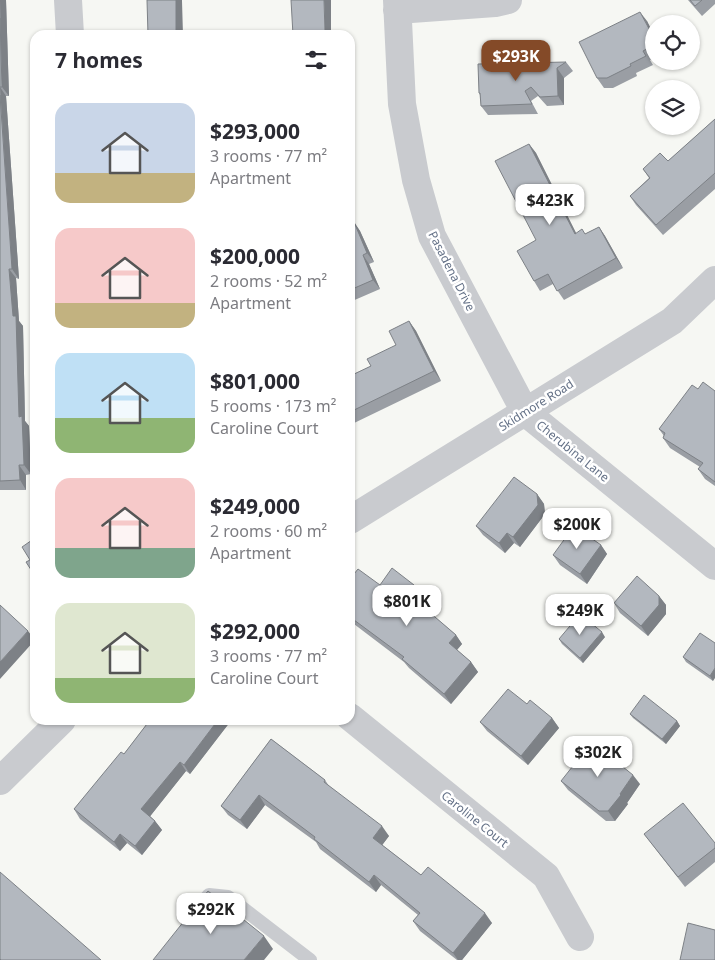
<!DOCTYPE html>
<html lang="en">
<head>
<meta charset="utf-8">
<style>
  :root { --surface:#fff; --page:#f2f2f3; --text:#2b2b33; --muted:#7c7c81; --accent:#844a28 }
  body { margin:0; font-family:"Noto Sans",sans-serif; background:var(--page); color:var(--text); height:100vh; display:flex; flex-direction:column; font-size:19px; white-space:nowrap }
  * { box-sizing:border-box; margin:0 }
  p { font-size:16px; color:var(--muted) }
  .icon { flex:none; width:28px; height:28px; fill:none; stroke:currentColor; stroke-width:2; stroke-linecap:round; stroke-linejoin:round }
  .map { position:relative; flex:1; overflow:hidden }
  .side { position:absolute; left:30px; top:30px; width:325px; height:695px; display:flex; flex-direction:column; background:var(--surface); border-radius:15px; box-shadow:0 1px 4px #0004 }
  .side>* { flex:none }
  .controls { position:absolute; left:645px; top:15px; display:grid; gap:10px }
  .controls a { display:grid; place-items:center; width:55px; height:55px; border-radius:50%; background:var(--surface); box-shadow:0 1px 4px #0004; font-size:25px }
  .price { position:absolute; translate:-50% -42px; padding:0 11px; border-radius:10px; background:#fff; color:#222; font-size:16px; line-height:32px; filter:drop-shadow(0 1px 2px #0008) }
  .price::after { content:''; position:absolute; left:50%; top:30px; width:15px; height:11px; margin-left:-8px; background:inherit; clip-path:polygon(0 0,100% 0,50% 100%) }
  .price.current { background:var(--accent); color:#fff }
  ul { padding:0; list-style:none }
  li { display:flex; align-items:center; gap:15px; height:125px; padding:0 25px }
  li span { display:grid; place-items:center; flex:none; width:140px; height:100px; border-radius:15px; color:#555 }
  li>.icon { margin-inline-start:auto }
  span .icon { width:60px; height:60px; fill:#fffc; stroke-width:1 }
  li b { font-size:21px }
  h2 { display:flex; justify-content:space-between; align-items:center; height:60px; padding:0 25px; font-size:21px }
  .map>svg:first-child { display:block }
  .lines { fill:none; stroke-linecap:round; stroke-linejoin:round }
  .service { stroke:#c9cbcf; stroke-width:14 }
  .minor { stroke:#c9cbcf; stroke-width:28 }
  .wall { fill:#9a9ea4 }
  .shaded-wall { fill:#7d8186 }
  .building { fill:#b3b8bf; stroke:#7d8186 }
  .labels { text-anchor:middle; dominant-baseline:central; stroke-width:5; stroke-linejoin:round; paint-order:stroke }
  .street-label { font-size:12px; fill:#637086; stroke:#fff }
</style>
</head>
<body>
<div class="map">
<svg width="715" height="960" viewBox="0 0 715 960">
  <rect width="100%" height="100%" fill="#f6f7f3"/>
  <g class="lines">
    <path class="service" d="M200,906l9,-11 19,2 82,63"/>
    <path class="minor" d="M68,0l2,35
      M397,0l5,104 14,76 16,56 93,176 190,154
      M397,10l98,-7 13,-3
      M350,520l322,-199 43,-41
      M350,717l196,159 34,61
      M0,781l62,-61"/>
  </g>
  <path class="wall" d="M0,0h6l3,96h-3l13,183 -3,-1 3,43 4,5 2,95 4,5 2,48 -5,1v15h-26z
    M688,0h27v4l-13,12z
    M647,21l7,14v23l-4,2 3,5 -17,8 1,3 -24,12h-9l-7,-10z
    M566,62l7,9 -9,7v27l-17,1 -9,-10 -7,5 7,13 -50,1 -7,-9 -1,-11 -1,-2z
    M715,119v70l-52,46 -27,-30 -6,-9 19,-18 -6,-9 25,-8z
    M529,144l7,9 40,80 9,1 14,-7 6,9 18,32 -59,32 -11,-16 -13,7 -6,-10 2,-41z
    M354,222l6,9 14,31 -5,2 11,25 -30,13v-78z
    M409,321l7,10 25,50 -91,44v-49l21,-10 25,-21z
    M698,389l17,2v95l-10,-7 -7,-10 2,-2 -30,-19 -7,-10 1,-2 -5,-7z
    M350,425l5,8 -5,3z
    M537,494l7,10 1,10 -25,33 -6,-4 -9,10 -22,-18 -7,-9z
    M601,545l6,9 -20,30 -27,-19 -7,-10z
    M350,579l30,6h34l6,9 -4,7 40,34 6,9 -5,6 14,12 7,10 -27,32 -42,-36 -5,-6 -54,-41z
    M659,596l7,9v9l-18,22 -28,-23 -6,-10z
    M605,637l-22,26 -21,-19 -3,-5z
    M715,643l-2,38 -27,-19 -3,-5z
    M527,704l25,14 7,10 -31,37 -41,-34 -7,-9z
    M630,714l47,7 3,5 -14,18 -33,-26z
    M150,720h79l1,2 -40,52 -4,-3 -36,45 5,5 7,9 -20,25 -15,-12 -7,8 -40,-32 -6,-10 50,-55z
    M271,739l54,41 4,6 60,50 -7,9 39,30 71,48 -30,37h-5l-37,-29 -7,-10 5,-6 -37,-30 -5,7 -56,-43 -4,-7 -51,-37 -18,24 -19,-14 -7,-9z
    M561,781l79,3 -13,19 1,1 -13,17h-9l-38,-31z
    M644,834l71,9v19l-30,25z"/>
  <path class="shaded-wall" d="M0,0h6l3,96 -7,-9z
    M176,0h6v1l1,34h-7z
    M324,0h7v35l-6,-3z
    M640,12l7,9 7,14v3z
    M557,68l7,10v27l-6,-9z
    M0,87l6,9 13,183 -7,-10z
    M529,144l7,9 45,90 -6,-9z
    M354,222l6,9 14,31 -7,-9z
    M599,227l6,9 18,32 -7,-10z
    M363,255l6,9 11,25 -7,-9z
    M9,269l7,9 3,43 4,5 2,95 4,5 2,48 -7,-9 -5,-48 -6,-101z
    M409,321l7,10 25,50 -7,-10z
    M19,465l7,10v15l-6,-10z
    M537,494l7,10 1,10 -25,33 -7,-10z
    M507,533l7,10 -9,10 -6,-10z
    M601,545l6,9 -20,30 -7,-10z
    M414,585l6,9 -6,9 -7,-10z
    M659,596l7,9v9l-18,22 -7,-10z
    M28,631l7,9 -35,39v-17z
    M602,632l3,5 -22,26 -3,-5z
    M456,635l6,9 -7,8 -6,-9z
    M471,662l7,10 -27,32 -7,-10z
    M715,668v10l-2,3 -3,-5z
    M552,718l7,10 -31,37 -7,-9z
    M218,720h11l1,2 -40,52 -6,-9z
    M677,721l3,5 -14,18 -4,-5z
    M180,762l6,9 -38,48 -7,-10z
    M633,775l7,9 -13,19 1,1 -13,17 -7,-10z
    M259,795l6,10 -18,24 -7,-9z
    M155,821l7,9 -20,25 -7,-9z
    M382,826l7,10 -9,12 -7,-10z
    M120,834l7,9 -7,8 -6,-9z
    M374,875l7,10 -5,7 -7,-10z
    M485,913l7,10 -30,37h-4l-5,-7z
    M264,936l9,13 -9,11h-20z"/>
  <path class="building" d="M147,0h29v35h-28z
    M291,0h33l1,32h8v3h-40z
    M690,0h12l-7,6z
    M640,12l14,26v7l-11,6 3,5 -16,8 1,2 -24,12h-10l-18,-36z
    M0,18l2,69h-2z
    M566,62l-9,6 1,28 -18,1 -9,-10 -6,4 7,13 -51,2 -1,-13h-1l-1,-29z
    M0,95l12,174h-3l4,47h3l3,101 3,-1 2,49h-5l1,15 -20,1z
    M715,119v54l-59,52 -26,-29 20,-18 -7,-9 17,-16 8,8z
    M529,144l46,90 7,-5 3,5 14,-7 17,31 -59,33 -9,-17 -14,7 -17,-30 19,-11 -41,-79z
    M354,222l13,31 -4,2 10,25 -23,10v-66z
    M409,321l25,50 -84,41v-36l21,-10 -4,-7 29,-14 -7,-14z
    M703,382l12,9v91l-17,-13 5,-6 -40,-25 2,-5 -6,-4 33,-44 6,4z
    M514,477l23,17 1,11 -25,32 -6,-4 -8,10 -23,-17z
    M574,526l27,19 -21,29 -27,-19z
    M35,538v38l-9,-14 4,-2 -8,-13z
    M392,568l22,17 -7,8 49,42 -7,8 22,19 -27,32 -42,-35 2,-2 -54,-40v-38l8,-10 22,16z
    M637,576l22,20v9l-18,21 -27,-23z
    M0,605l28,26 -28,31z
    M580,614l22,18 -22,26 -21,-19z
    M700,633l15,10v25l-5,8 -27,-19z
    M508,689l19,15 3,-4 22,18 -31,38 -41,-34z
    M644,695l33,26 -15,18 -32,-25z
    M150,720h68l-34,45 -4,-3 -39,47 14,12 -20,25 -15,-12 -6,8 -40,-33 47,-57 3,2z
    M271,739l54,41 -1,2 58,44 -9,12 48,37 7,-8 57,46 -32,40 -40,-32 7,-8 -46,-38 -5,7 -55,-43 1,-2 -56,-42 -19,25 -19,-14z
    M592,742l41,33 -13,19 1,1 -13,16h-9l-38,-30z
    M683,803l32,40v5l-37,29 -34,-43z
    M0,872l101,88h-100l-1,-1z
    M208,891l56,45 -20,24h-91z
    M688,923l27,7v30h-35z"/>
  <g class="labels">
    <g class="street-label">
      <text transform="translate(452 271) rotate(63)">Pasadena Drive</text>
      <text transform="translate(536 405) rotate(-32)">Skidmore Road</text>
      <text transform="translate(573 451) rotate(39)">Cherubina Lane</text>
      <text transform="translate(475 819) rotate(39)">Caroline Court</text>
    </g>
  </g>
</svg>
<div class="controls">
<a><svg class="icon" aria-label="locate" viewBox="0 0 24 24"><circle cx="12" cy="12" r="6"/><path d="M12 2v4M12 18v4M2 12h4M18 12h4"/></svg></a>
<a><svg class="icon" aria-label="layers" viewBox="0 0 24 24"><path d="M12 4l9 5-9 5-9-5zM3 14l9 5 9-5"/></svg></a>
</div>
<b class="price current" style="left:516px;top:82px">$293K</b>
<b class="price" style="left:550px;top:226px">$423K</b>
<b class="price" style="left:577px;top:550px">$200K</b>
<b class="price" style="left:407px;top:627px">$801K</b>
<b class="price" style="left:580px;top:636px">$249K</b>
<b class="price" style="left:598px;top:778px">$302K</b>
<b class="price" style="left:211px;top:935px">$292K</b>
<section class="side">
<h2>7 homes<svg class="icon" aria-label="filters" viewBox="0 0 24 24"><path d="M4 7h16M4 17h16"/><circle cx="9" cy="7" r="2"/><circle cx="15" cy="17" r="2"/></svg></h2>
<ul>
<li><span style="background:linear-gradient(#c9d6e8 70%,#c2b280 0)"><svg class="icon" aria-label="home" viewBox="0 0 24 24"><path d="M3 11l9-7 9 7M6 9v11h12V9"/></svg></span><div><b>$293,000</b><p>3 rooms · 77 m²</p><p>Apartment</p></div></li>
<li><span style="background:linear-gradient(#f6c9c9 75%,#c2b280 0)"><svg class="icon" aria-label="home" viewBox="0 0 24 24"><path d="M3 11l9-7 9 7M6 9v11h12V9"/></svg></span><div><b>$200,000</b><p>2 rooms · 52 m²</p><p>Apartment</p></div></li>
<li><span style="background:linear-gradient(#bfe0f5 65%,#8fb573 0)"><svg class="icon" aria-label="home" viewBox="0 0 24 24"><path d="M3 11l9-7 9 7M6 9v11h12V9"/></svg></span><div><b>$801,000</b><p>5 rooms · 173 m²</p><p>Caroline Court</p></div></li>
<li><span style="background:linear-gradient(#f6c9c9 70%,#7fa58c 0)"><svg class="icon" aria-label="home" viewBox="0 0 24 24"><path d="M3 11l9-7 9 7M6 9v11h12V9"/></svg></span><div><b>$249,000</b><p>2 rooms · 60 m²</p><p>Apartment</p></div></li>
<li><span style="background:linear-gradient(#dfe7d0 75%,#8fb573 0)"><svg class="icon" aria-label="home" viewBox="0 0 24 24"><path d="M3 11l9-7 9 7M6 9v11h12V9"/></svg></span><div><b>$292,000</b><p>3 rooms · 77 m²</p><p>Caroline Court</p></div></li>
</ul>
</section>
</div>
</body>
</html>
